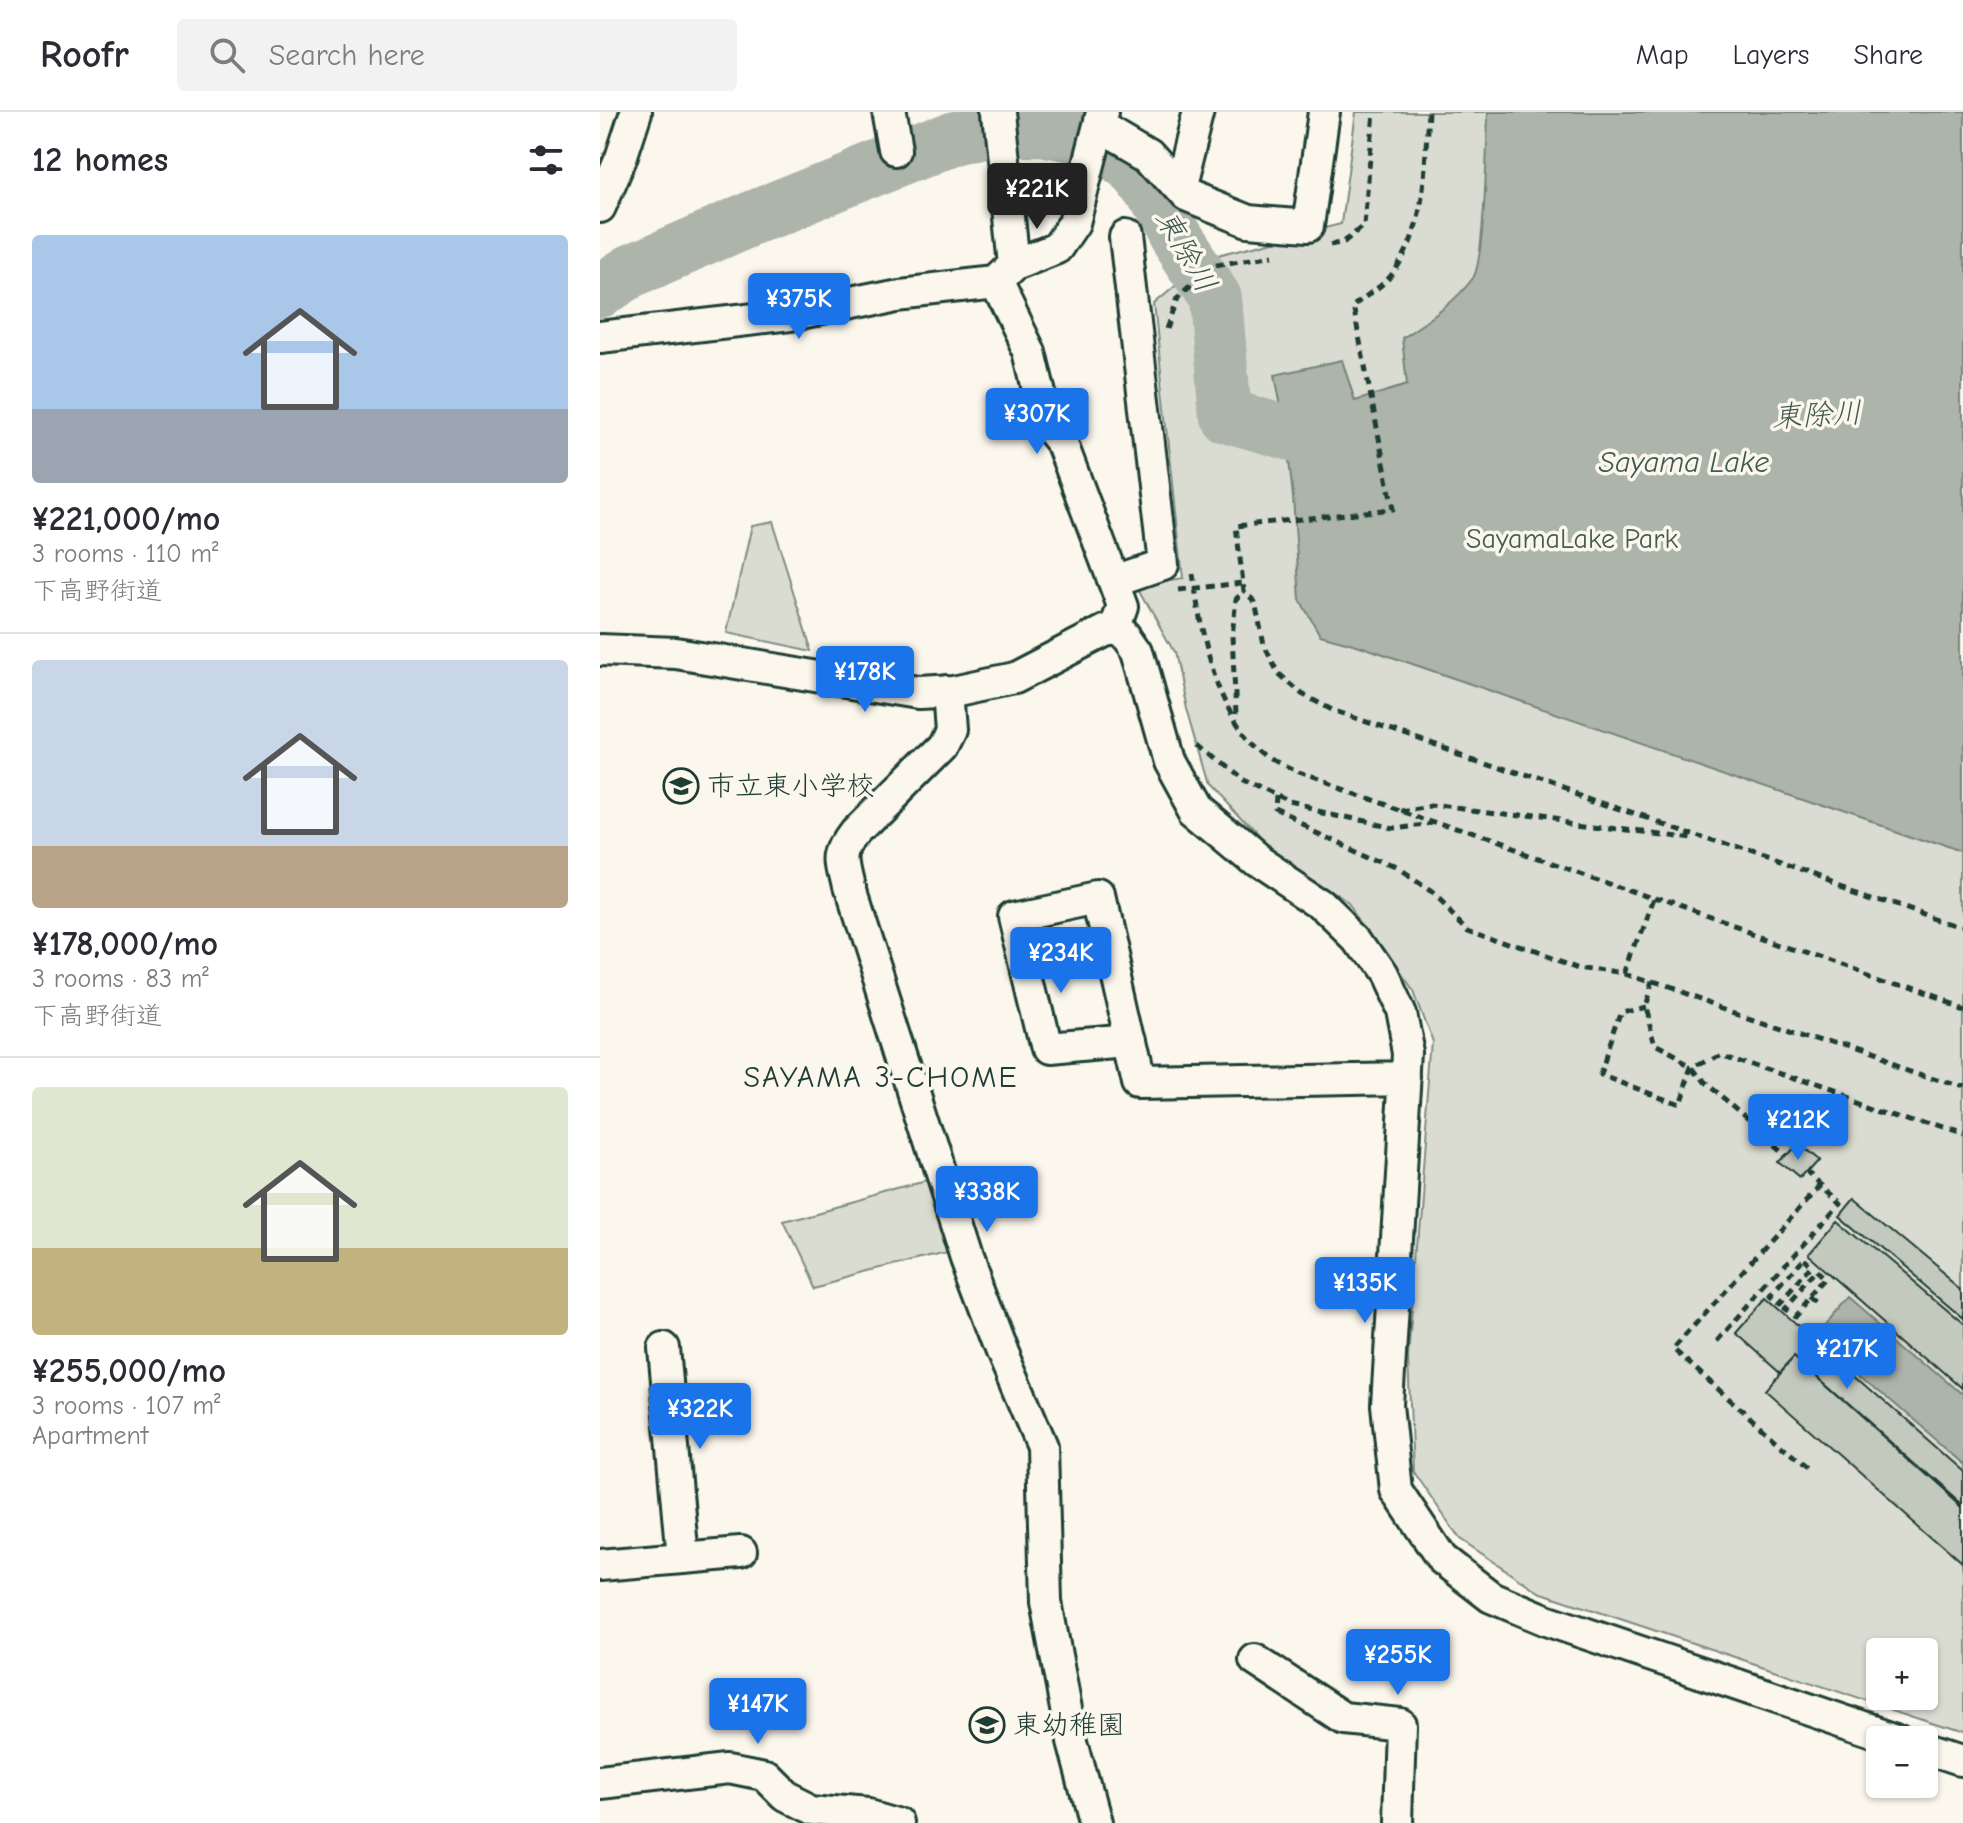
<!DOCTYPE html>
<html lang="en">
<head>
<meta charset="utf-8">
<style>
  :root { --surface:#fff; --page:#f2f2f3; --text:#2b2b33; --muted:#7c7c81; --line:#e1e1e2; --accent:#1a73e8 }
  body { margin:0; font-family:"Comic Neue","Klee One",sans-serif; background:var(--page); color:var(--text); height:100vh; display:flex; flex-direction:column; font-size:30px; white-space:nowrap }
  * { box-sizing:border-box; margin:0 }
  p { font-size:26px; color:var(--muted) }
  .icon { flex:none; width:44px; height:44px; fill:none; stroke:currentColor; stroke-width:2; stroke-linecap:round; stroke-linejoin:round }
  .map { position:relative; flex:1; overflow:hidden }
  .drawer { display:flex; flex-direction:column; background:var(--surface); width:600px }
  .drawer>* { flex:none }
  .tools { position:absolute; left:1266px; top:1526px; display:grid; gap:16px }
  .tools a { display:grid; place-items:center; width:72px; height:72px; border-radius:8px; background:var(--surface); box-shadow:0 2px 6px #0004; font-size:40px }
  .price { position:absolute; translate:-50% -68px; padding:0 18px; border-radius:8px; background:var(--accent); color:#fff; font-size:26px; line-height:52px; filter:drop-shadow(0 2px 4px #0008) }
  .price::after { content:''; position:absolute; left:50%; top:48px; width:24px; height:18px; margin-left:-12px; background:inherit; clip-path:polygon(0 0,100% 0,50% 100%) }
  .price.active { background:#222; color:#fff }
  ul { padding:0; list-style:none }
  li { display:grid; align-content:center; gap:16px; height:424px; padding:0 32px }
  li+li { border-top:2px solid var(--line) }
  li span { display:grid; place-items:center; height:248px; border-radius:8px; color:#555 }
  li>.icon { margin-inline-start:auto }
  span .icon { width:144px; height:144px; fill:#fffc; stroke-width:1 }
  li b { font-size:34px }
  h2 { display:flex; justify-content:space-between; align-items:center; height:96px; padding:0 32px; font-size:34px }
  header { display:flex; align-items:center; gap:48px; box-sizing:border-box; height:112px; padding:0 40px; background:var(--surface); border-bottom:2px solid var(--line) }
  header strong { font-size:38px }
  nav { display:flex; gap:44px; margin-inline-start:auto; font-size:28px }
  .search { width:560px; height:72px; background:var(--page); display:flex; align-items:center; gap:20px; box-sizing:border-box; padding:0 28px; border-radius:8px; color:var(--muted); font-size:30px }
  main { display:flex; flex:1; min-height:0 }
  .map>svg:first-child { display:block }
  .green { fill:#dbdcd1; stroke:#7d8c82; stroke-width:2; fill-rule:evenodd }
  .water { fill:#adb4aa; stroke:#74847b; stroke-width:2 }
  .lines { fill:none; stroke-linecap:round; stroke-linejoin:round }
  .river { stroke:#adb4aa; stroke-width:54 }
  .building { fill:#c4c9be; stroke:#1f3d34; stroke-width:2 }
  .minor-casing { stroke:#1f3d34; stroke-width:36 }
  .path { stroke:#1f3d34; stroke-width:5; stroke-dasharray:8 6; stroke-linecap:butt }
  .minor { stroke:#fbf7ec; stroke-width:30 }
  .labels { text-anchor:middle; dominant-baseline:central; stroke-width:7; stroke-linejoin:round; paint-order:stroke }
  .park-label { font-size:28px; fill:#455d53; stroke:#fbf7ec }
  .poi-label { font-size:28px; fill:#1f3d34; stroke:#fbf7ec; text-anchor:start }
  .water-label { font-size:30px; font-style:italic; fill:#425b52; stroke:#fbf7ec }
  .neighbourhood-label { font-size:30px; letter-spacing:2px; fill:#1f3d34; stroke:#fbf7ec }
</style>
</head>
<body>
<header>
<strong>Roofr</strong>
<div class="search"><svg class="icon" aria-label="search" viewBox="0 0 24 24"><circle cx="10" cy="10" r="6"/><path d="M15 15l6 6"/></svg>Search here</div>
<nav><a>Map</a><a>Layers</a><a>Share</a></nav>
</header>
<main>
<section class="drawer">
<h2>12 homes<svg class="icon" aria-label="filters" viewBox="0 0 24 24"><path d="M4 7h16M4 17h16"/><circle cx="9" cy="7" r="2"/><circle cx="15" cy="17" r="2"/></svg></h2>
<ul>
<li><span style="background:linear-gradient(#a9c7e8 70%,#9aa5b1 0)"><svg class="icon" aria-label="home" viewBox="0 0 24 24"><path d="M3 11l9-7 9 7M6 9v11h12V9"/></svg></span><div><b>¥221,000/mo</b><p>3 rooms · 110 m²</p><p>下高野街道</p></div></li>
<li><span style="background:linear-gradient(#c9d6e8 75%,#b9a48a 0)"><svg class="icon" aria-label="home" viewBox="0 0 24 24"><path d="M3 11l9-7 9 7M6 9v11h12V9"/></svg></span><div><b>¥178,000/mo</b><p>3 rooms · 83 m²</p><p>下高野街道</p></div></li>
<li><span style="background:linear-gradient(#dfe7d0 65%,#c2b280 0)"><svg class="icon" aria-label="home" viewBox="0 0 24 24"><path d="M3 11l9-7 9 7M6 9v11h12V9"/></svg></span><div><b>¥255,000/mo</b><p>3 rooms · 107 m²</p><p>Apartment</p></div></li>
</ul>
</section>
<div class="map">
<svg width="1363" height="1711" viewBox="0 0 1363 1711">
  <rect width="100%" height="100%" fill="#fbf7ec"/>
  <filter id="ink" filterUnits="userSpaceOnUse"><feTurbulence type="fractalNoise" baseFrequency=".0125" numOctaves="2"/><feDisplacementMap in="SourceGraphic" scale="16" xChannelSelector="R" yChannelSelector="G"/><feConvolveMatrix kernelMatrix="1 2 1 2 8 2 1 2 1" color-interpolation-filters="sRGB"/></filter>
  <g filter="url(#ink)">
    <path class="green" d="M756,0h607v1621l-424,-141 -79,-53 -47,-68 -5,-113 25,-314 -20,-54 -60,-85 -90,-60 -55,-59 -22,-77 -12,-57 -37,-67 46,-7 -29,-274 56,-47 131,-33zM1280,1540h44v44h-44z
      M172,410l41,129 -87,-18 24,-107z
      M333,1068l22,70 -142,36 -31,-65z"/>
    <path class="water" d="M888,0h475v741l-603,-207 -40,-11 -20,-35 -7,-103 -7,-64 -11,-58 67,-15 13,41 52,-16 -5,-47c25,-17 53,-35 71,-60 12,-17 14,-138 15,-166z
      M1250,1185l113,98v68l-147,-127z"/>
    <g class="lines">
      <path class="river" d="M0,179l31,-20 122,-53 199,-80 34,-8 56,-1 35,7 38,17 20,16 15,20 25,48 40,61 10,117 91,26 43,-3"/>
    </g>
    <path class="building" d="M1197,1032l20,17 -17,19 -20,-17z
      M1254,1086l109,91v30l-123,-104z
      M1238,1108l125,105v64l-154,-135z
      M1167,1186l196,173v35l-169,-149 -14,15 -44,-39z
      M1194,1245l169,151v57l-198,-175z"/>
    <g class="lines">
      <defs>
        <path id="minor" d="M289,0l7,39
          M502,0l-3,13 49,29 38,42 62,25 60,5 16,-114
          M579,76l19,-76
          M0,95l21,-49 15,-46
          M414,153l43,-17 17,-25 25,-98
          M396,170l34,70 18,75 14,17 61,162 -8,23
          M396,170l18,-17 -16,-153
          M0,225l190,-22 110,-22 96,-11
          M514,469l49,-17 -38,-327
          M0,538l76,3 242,40 36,-2 60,-13 91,-47 10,-2 11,5 12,17 31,110 27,49 61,51 66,44 35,34 24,35 18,39 8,42 -21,350 9,85 46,69 49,38 55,23 354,120
          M347,579l3,39 -8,16 -86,86c-18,23 -13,30 -7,57l117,368 36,95 40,94 4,156 26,139 22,82
          M531,930l-85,7 -32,-133 84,-18 42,185 267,-5
          M64,1236l19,210
          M0,1453l141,-12
          M655,1548l88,58 57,6 -3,99
          M1324,1636l39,13
          M0,1671l130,-15 34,7 21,21 26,13 57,5 31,9"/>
      </defs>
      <use href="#minor" class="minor-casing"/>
      <path class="path" d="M828,0c-4,56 0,121 -40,167 -10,10 -24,18 -35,27l40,203 -157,17 8,65 11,11 9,43 14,28 24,21 30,16 631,218
        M730,133l14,-3 20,-17 10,-113
        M566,217l11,-30 35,-33 61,-11
        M592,461c9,66 22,142 78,186 8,6 19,10 28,15l665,233
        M578,478l64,-7
        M636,602l-4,-78 4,-37 8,-8
        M597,634l44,37 49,23 101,22 43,-5
        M676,688l-1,14 123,55 32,22 37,36 113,40 47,7 336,115
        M800,697l31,-5 257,33
        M1027,862l27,-74
        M1052,870l-8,24 11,41 38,20 12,16 82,72
        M1044,894l-24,6 -21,62 81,31 13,-38 26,-15 244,84
        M1205,1147l9,8 -33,37 -9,-8z
        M1220,1159l9,8 -33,37 -10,-7z
        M1212,1186l10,8
        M1117,1229l123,-138 -34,-30
        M1207,1356l-134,-119 147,-164"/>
      <use href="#minor" class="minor"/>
    </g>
  </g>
  <defs>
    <symbol id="school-ring" viewBox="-11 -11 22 22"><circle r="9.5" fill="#fbf7ec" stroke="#1f3d34" stroke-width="1.5"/><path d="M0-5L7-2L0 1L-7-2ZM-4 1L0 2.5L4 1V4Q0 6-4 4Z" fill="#1f3d34"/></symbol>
  </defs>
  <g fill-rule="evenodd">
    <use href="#school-ring" x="61" y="654" width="40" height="40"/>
    <use href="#school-ring" x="367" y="1593" width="40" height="40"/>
  </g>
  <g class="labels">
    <g class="park-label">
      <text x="972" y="427">SayamaLake Park</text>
    </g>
    <g class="poi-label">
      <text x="107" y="674">市立東小学校</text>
      <text x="413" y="1613">東幼稚園</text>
    </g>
    <g class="water-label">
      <text transform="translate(586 139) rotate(60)">東除川</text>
      <text transform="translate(1217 303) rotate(-3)">東除川</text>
      <text x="1084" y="350">Sayama Lake</text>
    </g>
    <g class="neighbourhood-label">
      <text x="281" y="965">SAYAMA 3-CHOME</text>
    </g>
  </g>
</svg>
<div class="tools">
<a>+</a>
<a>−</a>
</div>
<b class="price active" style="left:437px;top:119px">¥221K</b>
<b class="price" style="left:199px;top:229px">¥375K</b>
<b class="price" style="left:437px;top:344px">¥307K</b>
<b class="price" style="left:265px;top:602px">¥178K</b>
<b class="price" style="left:461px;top:883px">¥234K</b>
<b class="price" style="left:1198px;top:1050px">¥212K</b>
<b class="price" style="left:387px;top:1122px">¥338K</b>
<b class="price" style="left:765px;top:1213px">¥135K</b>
<b class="price" style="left:1247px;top:1279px">¥217K</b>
<b class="price" style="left:100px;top:1339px">¥322K</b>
<b class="price" style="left:798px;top:1585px">¥255K</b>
<b class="price" style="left:158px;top:1634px">¥147K</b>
</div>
</main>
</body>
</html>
